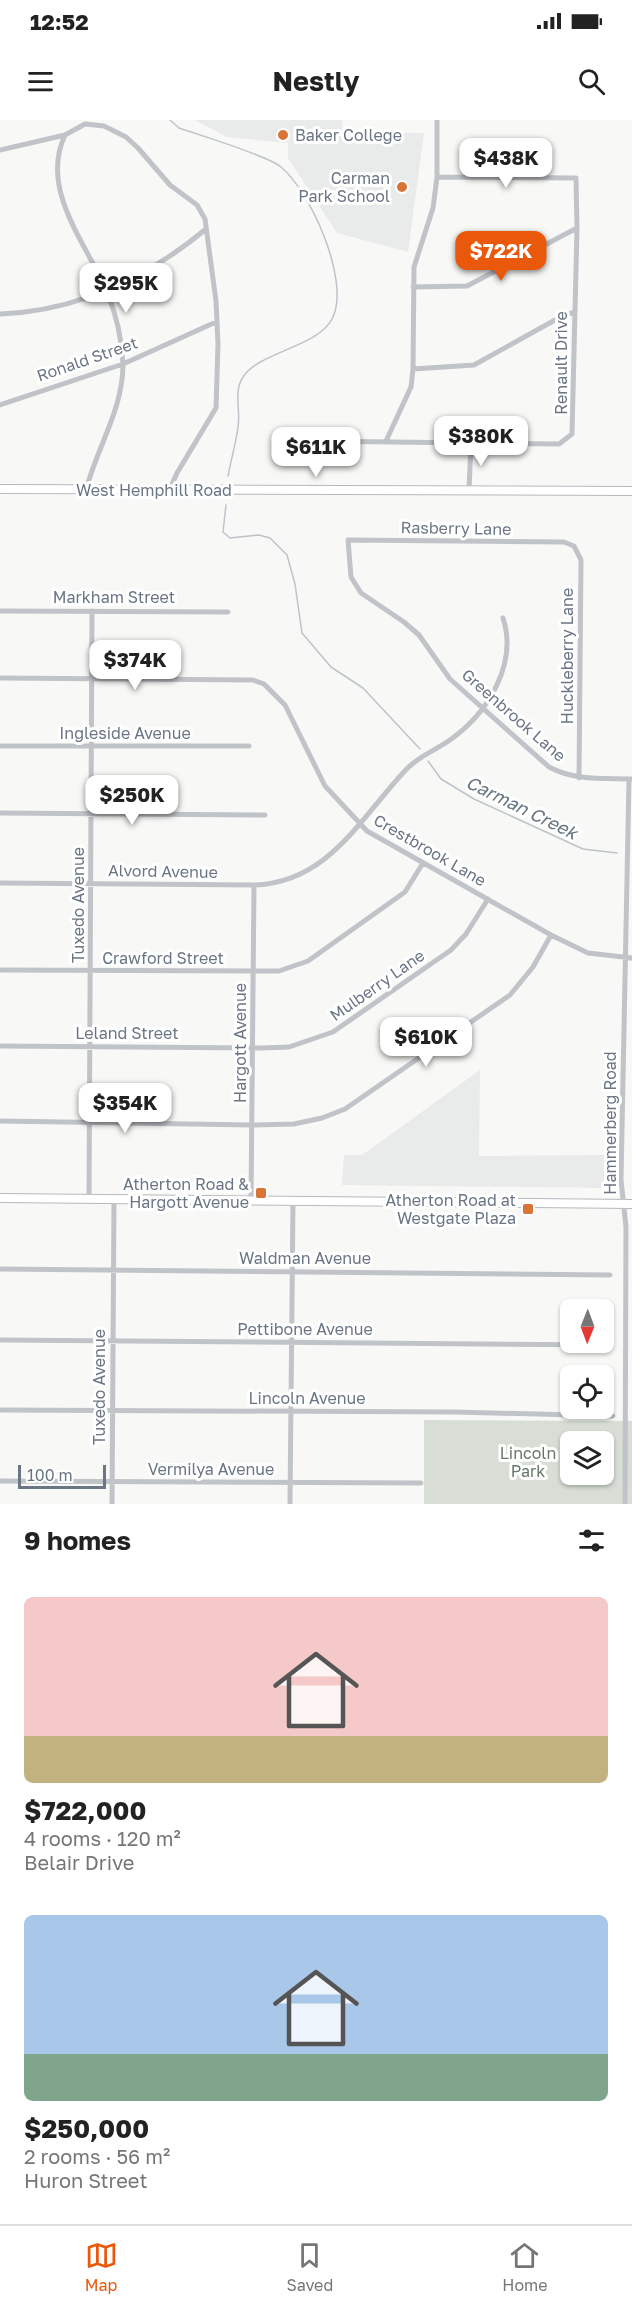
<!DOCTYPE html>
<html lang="en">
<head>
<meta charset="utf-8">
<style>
  :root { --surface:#fff; --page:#f2f2f2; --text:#222; --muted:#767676; --line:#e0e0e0; --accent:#ea580c }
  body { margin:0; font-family:"Golos Text",sans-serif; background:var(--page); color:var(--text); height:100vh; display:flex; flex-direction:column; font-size:22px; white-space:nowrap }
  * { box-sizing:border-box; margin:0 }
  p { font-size:20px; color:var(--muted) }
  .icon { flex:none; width:33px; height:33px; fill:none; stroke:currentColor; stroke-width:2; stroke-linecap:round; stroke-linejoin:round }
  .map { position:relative; height:1384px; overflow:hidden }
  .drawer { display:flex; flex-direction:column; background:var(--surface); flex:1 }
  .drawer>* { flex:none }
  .needle { width:39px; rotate:181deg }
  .controls { position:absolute; left:560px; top:1179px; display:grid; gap:12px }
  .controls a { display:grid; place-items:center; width:54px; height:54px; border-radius:9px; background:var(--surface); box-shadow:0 2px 4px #0004; font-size:30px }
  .scale { position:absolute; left:18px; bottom:15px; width:88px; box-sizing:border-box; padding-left:6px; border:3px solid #6a7585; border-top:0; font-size:16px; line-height:21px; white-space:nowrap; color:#6a7585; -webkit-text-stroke:4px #fff; paint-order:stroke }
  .price { position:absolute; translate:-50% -51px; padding:0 14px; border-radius:12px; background:#fff; color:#222; font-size:20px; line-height:39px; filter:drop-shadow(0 2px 3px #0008) }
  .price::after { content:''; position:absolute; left:50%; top:36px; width:18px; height:14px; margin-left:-9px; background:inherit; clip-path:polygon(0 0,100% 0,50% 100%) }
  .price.on { background:var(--accent); color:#fff }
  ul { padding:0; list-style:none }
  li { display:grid; align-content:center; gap:12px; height:318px; padding:0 24px }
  li span { display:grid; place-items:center; height:186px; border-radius:9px; color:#555 }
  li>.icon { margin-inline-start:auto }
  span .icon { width:108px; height:108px; fill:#fffc; stroke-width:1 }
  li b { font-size:26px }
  h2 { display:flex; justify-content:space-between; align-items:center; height:72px; padding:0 24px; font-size:26px }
  .status { display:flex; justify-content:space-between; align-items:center; height:42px; padding:0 30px; background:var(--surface); direction:ltr }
  .status svg { height:16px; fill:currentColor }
  header { display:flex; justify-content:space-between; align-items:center; height:78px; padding:0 24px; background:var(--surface); font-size:27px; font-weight:700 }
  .dock { display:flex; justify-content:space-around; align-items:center; height:84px; border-top:2px solid var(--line); background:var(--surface); font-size:16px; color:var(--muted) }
  .dock a { display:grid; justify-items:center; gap:3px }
  .dock .on { color:var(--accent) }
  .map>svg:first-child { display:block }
  .built { fill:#e9eaea }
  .green { fill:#d8ddd6; fill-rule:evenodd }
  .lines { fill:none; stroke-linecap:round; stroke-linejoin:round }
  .stream { stroke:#bcc4ca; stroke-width:1.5 }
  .secondary-casing { stroke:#b5b9be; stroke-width:10 }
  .street { stroke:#c0c3c8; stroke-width:5 }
  .secondary { stroke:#fff; stroke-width:8 }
  .poi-dot { fill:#d87437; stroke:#fff; stroke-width:2 }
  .labels { text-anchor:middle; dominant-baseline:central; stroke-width:6; stroke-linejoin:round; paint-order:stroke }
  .poi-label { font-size:16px; fill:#6a7585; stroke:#fff; text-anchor:end }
  .street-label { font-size:16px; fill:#6a7585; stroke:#fff }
  .park-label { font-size:16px; fill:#657864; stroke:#fff }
  .water-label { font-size:18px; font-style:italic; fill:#667580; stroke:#fff }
</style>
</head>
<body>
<div class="status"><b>12:52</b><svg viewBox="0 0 49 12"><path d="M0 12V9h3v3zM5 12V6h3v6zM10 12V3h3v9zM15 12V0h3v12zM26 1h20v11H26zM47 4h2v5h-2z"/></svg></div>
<header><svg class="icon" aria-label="menu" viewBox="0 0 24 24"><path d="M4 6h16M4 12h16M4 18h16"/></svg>Nestly<svg class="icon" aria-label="search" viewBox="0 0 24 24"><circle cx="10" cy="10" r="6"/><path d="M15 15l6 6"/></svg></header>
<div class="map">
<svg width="632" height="1384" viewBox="0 0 632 1384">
  <rect width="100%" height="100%" fill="#f8f9f6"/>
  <path class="built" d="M195,0h147l1,13h81l-16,119 -71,-19 -49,-75v-15l-61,-6z
    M480,950l-1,86 131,-1 -1,33 -267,-3 2,-30h18z"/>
  <path class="green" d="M424,1300l208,1v83h-208zM570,1322h33v32h-33z"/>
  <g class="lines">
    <path class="stream" d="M170,0l9,8c20,7 90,28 102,39 29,24 69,112 52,150 -13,30 -73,34 -90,60 -10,15 -2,34 -5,50 -2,16 -7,33 -10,49
      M226,385l-3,27 7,6 29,-3 11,3 17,17 8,29 7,49 29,34 32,21 57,61
      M428,641l13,18 33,20 109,50 34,4"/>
    <defs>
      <path id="secondary" d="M0,369l632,2
        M0,1078l632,6"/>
    </defs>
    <use href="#secondary" class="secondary-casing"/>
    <path class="street" d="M65,15c-26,55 22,109 42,157 9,22 15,48 16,72 0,46 -26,83 -37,126
      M0,30l65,-15 20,-11 19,2 22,11 12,11 32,37 27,20 8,14 11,82 2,43 -2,64 -39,65 -8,18
      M413,167l54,-1 110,-58
      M0,194c77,-3 147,-36 206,-85
      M413,249l61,-4 81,-45 19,-8
      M0,285l123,-41 93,-42
      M313,321l246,3 13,-10 5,-206 -1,-50 -139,-1
      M386,321l25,-54 2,-18 1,-102 19,-59 4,-31v-57
      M469,370l2,-47
      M0,491l228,1
      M0,558l253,2 11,4 21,21 40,81 42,45 184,104 37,18 44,5
      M0,626h249
      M579,658l2,-218 -7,-14 -10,-4 -216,-2 3,37 10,16 43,29 15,13 31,44 99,88c26,14 54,11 83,12
      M0,693l265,2
      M0,763l254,2c72,-2 105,-64 148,-111 13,-16 32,-23 48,-34 38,-27 68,-76 53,-122
      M0,850l279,1 29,-10 97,-69 18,-29
      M0,926l261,2 28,-1 44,-15 118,-82 15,-16 22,-35
      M0,1001l253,4 41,-1 28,-6 23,-9 165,-114 23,-28 18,-32
      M89,1079l3,-588
      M251,1080l3,-315
      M0,1149l610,6
      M0,1220l610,5
      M0,1290l455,2 158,4
      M0,1361l421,2
      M112,1384l2,-305
      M290,1384l3,-303
      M625,1384l1,-277 -5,-47 8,-401"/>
    <use href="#secondary" class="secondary"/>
  </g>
  <g class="poi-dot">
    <circle cx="283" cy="15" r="6"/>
    <circle cx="402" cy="67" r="6"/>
    <rect x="255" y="1067" width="12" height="12" rx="3"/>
    <rect x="522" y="1083" width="12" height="12" rx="3"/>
  </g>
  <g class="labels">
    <g class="poi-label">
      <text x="295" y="15" text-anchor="start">Baker College</text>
      <text x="390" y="58">Carman<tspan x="390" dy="18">Park School</tspan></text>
      <text x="249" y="1064">Atherton Road &amp;<tspan x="249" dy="18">Hargott Avenue</tspan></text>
      <text x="516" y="1080">Atherton Road at<tspan x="516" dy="18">Westgate Plaza</tspan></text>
    </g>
    <g class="street-label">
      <text transform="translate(87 239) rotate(-19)">Ronald Street</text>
      <text transform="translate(561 243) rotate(-90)">Renault Drive</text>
      <text x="154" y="370">West Hemphill Road</text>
      <text transform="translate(456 408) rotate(1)">Rasberry Lane</text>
      <text x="114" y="477">Markham Street</text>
      <text transform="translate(567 536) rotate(-90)">Huckleberry Lane</text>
      <text transform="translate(514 595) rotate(41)">Greenbrook Lane</text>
      <text x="125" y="613">Ingleside Avenue</text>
      <text transform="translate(430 730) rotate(30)">Crestbrook Lane</text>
      <text transform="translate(163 751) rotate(1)">Alvord Avenue</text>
      <text transform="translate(78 785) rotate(-90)">Tuxedo Avenue</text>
      <text x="163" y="838">Crawford Street</text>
      <text transform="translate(377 865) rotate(-35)">Mulberry Lane</text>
      <text x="127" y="913">Leland Street</text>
      <text transform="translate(240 923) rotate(-90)">Hargott Avenue</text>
      <text transform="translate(610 1003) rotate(-90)">Hammerberg Road</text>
      <text x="305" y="1138">Waldman Avenue</text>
      <text x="305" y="1209">Pettibone Avenue</text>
      <text transform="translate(99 1267) rotate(-90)">Tuxedo Avenue</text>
      <text x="307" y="1278">Lincoln Avenue</text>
      <text x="211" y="1349">Vermilya Avenue</text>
    </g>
    <g class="park-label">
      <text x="528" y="1333">Lincoln<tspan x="528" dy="18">Park</tspan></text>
    </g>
    <g class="water-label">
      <text transform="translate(522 687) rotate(26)">Carman Creek</text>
    </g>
  </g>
</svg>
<div class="controls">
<a><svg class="needle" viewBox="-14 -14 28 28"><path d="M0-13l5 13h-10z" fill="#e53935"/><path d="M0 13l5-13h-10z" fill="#767676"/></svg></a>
<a><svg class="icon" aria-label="locate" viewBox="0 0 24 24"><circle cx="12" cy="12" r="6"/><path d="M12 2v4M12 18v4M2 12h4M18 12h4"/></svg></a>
<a><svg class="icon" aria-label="layers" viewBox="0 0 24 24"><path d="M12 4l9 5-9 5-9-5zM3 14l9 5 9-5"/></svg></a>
</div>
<div class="scale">100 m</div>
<b class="price" style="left:506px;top:69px">$438K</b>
<b class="price on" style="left:501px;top:162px">$722K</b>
<b class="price" style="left:126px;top:194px">$295K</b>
<b class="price" style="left:481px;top:347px">$380K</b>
<b class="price" style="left:316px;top:358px">$611K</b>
<b class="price" style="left:135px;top:571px">$374K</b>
<b class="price" style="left:132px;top:706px">$250K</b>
<b class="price" style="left:426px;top:948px">$610K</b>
<b class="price" style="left:125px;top:1014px">$354K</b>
</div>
<section class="drawer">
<h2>9 homes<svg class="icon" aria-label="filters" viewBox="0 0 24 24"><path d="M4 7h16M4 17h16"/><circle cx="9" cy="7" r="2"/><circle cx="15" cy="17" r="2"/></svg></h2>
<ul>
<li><span style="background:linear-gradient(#f6c9c9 75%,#c2b280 0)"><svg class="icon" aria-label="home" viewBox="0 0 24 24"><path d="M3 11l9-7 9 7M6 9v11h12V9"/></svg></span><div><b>$722,000</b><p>4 rooms · 120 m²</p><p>Belair Drive</p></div></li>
<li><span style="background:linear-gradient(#a9c7e8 75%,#7fa58c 0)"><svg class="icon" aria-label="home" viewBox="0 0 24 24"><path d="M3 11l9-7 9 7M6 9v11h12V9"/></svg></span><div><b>$250,000</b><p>2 rooms · 56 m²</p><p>Huron Street</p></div></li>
</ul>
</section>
<nav class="dock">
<a class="on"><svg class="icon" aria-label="map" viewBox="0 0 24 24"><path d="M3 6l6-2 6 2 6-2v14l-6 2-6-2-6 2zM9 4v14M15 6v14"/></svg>Map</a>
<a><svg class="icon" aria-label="saved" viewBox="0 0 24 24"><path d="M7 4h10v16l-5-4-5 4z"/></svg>Saved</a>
<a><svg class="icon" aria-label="home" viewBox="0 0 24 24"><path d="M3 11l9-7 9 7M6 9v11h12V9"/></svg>Home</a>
</nav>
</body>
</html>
